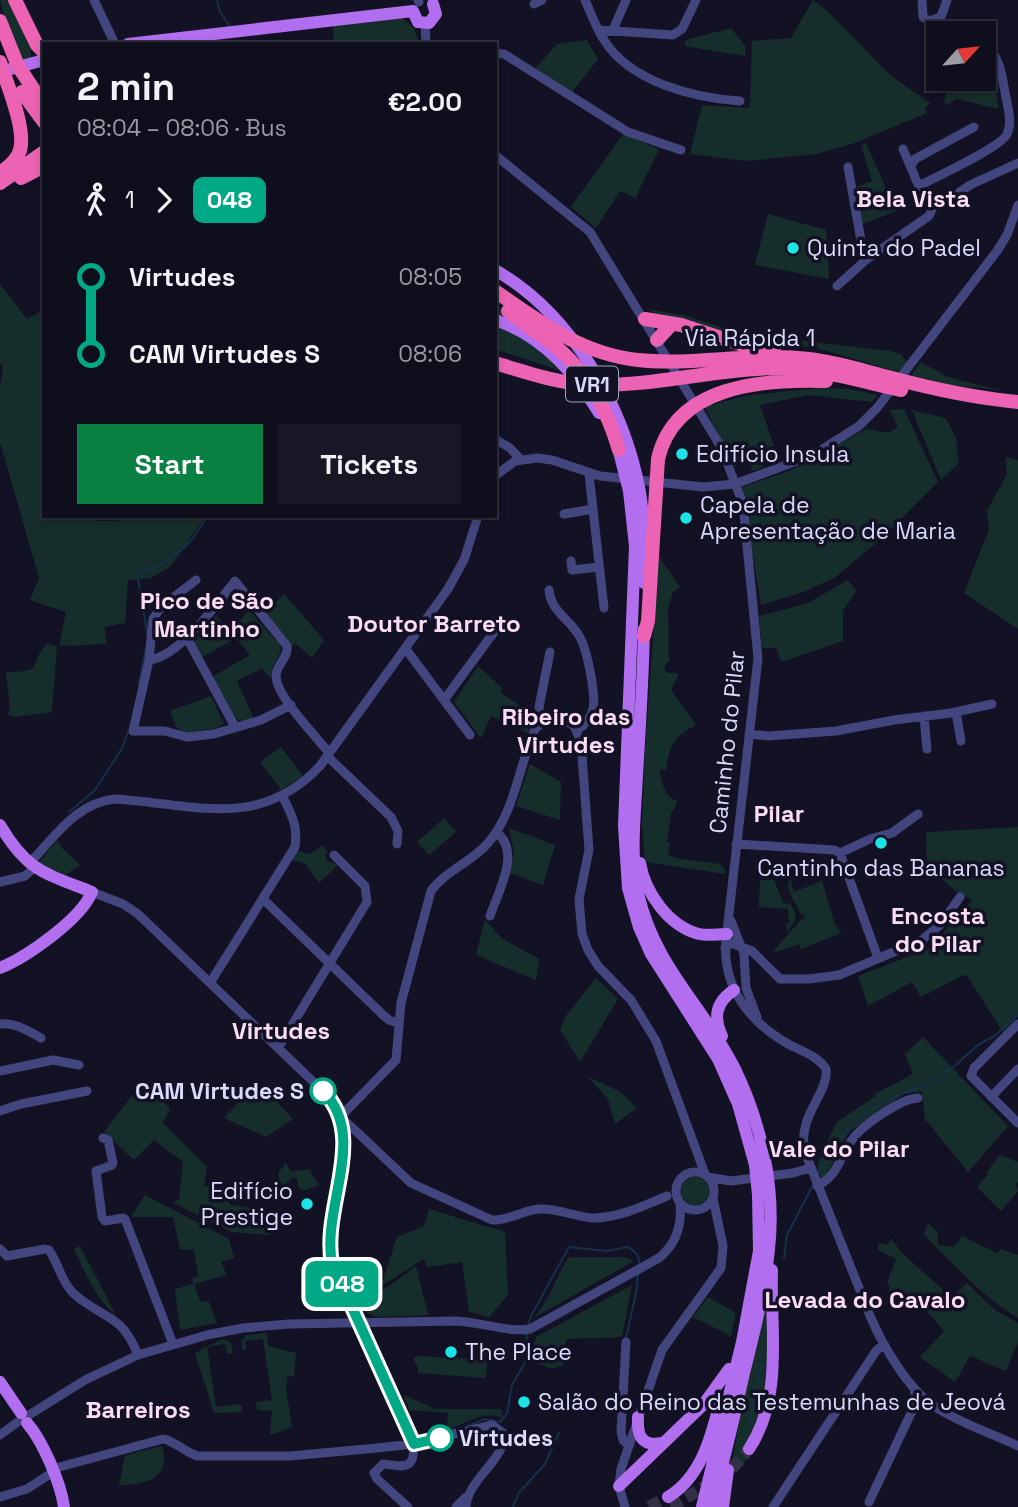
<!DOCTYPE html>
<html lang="en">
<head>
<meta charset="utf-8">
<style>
	body { margin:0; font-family:"Space Grotesk",sans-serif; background:#171725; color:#f1f3f6; height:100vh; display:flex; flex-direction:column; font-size:26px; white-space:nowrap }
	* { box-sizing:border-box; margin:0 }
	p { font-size:23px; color:#9b9ca3 }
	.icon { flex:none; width:38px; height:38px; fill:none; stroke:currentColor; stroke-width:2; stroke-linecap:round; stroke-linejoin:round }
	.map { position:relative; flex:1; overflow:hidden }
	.details { position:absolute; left:42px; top:42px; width:455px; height:476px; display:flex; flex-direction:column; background:#0e0e1c; border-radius:0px; box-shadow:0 4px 10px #0003,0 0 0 2px #2e2e3b }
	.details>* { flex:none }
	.badge { padding:0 14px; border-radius:10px; font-size:24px; line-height:46px }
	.needle { width:46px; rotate:63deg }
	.fabs { position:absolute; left:926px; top:21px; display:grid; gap:14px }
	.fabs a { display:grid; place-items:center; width:70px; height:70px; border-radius:0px; background:#0e0e1c; box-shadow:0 4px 10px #0003,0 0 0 2px #2e2e3b; font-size:35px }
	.map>.badge { position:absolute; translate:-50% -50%; box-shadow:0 0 0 4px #fff }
	.legs { display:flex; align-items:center; gap:10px; height:77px; padding:0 35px; font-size:23px }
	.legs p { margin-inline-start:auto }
	.head { display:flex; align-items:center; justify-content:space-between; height:119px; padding:0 35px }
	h1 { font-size:38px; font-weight:800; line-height:52px }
	.primary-button { display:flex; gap:14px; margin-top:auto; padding:14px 35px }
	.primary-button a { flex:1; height:80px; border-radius:0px; background:#0b8043; color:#fff; font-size:28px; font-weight:800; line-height:80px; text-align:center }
	.primary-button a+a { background:#171725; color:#f1f3f6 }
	ul { padding:0 35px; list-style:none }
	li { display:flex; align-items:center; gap:24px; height:77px; font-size:26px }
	li i { display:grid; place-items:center; width:10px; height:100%; margin:0 9px; background:currentColor }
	li i::after { content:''; width:18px; height:18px; margin:-9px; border:5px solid; border-radius:50%; background:#0e0e1c }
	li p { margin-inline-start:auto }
	li:first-child i { background:linear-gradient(#0000 50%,currentColor 0) }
	li:last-child i { background:linear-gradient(currentColor 50%,#0000 0) }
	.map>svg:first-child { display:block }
	.green { fill:#162e2b }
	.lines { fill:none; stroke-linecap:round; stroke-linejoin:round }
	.stream { stroke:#162f4a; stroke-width:2 }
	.major-tunnel { stroke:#313045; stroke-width:12; stroke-dasharray:12 6; stroke-linecap:butt }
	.minor { stroke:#43467e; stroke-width:9 }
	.major { stroke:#b16eee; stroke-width:12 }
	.highway { stroke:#ed63b3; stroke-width:14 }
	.line-1-casing { stroke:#fff; stroke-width:16 }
	.line-1 { stroke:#00a886; stroke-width:10 }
	.poi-dot { fill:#1ce4e4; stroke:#131225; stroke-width:2.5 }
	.stop-1-dot { fill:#fff; stroke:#00a886; stroke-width:3.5 }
	.labels { text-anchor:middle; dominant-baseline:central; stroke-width:7; stroke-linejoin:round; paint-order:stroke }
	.shield { fill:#131225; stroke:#9e9ebb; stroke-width:2 }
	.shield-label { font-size:21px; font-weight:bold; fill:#dadafb }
	.poi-label { font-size:23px; fill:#dadafb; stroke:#131225; text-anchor:start }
	.street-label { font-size:23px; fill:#dadafb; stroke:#131225 }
	.stop-label { font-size:23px; font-weight:bold; fill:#dadafb; stroke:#131225; text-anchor:end }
	.neighbourhood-label { font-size:24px; font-weight:bold; fill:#fbdcf3; stroke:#131225 }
</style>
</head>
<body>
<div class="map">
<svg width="1018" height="1507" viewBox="0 0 1018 1507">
	<rect width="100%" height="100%" fill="#131225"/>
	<path class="green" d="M0,0H9L31,46V58L20,61L8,30Z
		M813,0L829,13L891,76L930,103L925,108L927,113L852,144L816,154L747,161L690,154L702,105L750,108L752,41L791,38Z
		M402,18L414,28L420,44H334L333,26Z
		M731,28L745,46V56L684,46L686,40Z
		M587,40L598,59L569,96L532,72L557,44Z
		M949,79H970V82L995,87L999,109L956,99L948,105L944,103Z
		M623,134L659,149C652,166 642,181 636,198L620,191L596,228L571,207Z
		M866,143L896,211L861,225L854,188L872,181L861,145Z
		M768,214L826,230L829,279L755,265Z
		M0,284L27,319L44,309V408L40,429L44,451V516H84L96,521H116L130,516H206L170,567L151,578L128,580L125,623L105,627L107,644L59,646L66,612L30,600L39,578L0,442V385L3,366L0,364Z
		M495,305L531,334L565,370L555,369L495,349Z
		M648,309L686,316L743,334L890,351L900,354L907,362L898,372L817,348L757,342L687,319L657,315Z
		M921,362L944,375L961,381L1002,390L952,385L911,376Z
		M818,388L848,389L878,395L872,402L808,395L760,405L775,449L760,455L764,467L753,471L748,461L734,467L705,407L744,396Z
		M904,409L938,482L881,539L834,578L806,591L761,605L742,487L792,470L866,429L889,433L898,427L890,410Z
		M912,410L946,418L956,438L959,463L941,480Z
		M1005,457L1018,460V629L964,593L989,529L987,511L1007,474Z
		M659,557L680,587L673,592L668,608L669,662L666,663L664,669L667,673H677L678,676L671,690L696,725C672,738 670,744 666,770H660C661,782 664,791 673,800L677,799L675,807L671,813L667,842L670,843L668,855L680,859L720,864L725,870V874L645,862L642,823L645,748Z
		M848,580L856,591L843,611V641L781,662L776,648H762L759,616L806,604Z
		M284,594L324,640L312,658L296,644L291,646L264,612Z
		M249,610L280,645L281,651L273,667L270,678L262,668L237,681L254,719C248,720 242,723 237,719C228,714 218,687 212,677L250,655L236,638L202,657L194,642L216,616L231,631Z
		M47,644L57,646L52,712L15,717L8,715L10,707L6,672C48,672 27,664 47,644Z
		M478,666L502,688L501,693L532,713L528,733L491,716L481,738L454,702Z
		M211,696L224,724L217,728L182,733L176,726L170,711Z
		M281,747L303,776L281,790L260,762Z
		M530,764L561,782L560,820L516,806Z
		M444,818L456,832L429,855L417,842Z
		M1018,827V1016L1003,1032L966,974L921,997L912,982L868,1006L858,976L930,948L972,900L957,892L927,866L926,832Z
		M509,828L555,845L543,885L510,873L514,852Z
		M57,840L62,848L80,865L65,875L42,865L40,861Z
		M323,845L327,852L325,856L327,861L338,865L319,883L305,863L292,860L297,851L310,854Z
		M790,877L794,892L822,881L834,922L841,933L801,949L799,944L772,953C780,945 797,922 805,918L804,914H800C797,902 784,892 790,877Z
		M760,880H774L784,904L790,903L795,912V920L787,933L786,924L789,923L788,909L759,907Z
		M485,920L503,939L539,959L536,980L476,955Z
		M596,978L618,999L580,1062L560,1030L565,1017Z
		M923,1037L1008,1126L968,1172L925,1119L922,1091L904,1094L849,1132L825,1177L821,1178L817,1166L823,1152L820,1150L823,1142L826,1144L837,1122L876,1096L875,1094L913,1074L905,1054Z
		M588,1077L619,1091L637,1108L615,1124L608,1099Z
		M145,1079L170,1109L163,1123L207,1167L204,1186L226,1185L230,1205L264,1210L267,1215L270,1235L232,1232L173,1203L179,1199L183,1162L154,1140L134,1160L104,1132Z
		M258,1082L293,1119L266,1137L224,1118Z
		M1000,1155L1018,1162V1182L1015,1184L1018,1191L1001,1211L977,1187L988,1175L986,1173Z
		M286,1163L291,1172L309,1169L319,1185L302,1191L298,1186V1180L293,1177C290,1180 287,1183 284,1185C271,1193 268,1186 269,1204L266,1190L268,1186L280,1180L278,1173Z
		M681 1191a14 14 0 1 1 28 0a14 14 0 1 1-28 0Z
		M145,1195L229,1239L234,1258L221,1262L227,1275L194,1284L200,1301L209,1302L217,1323L180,1330L175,1289L193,1284V1278L198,1276L194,1250L180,1249L173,1217H131Z
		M429,1209L505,1232L508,1295L489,1317L469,1312L462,1262L427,1267L424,1259L381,1286L397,1237L424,1226Z
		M928,1224L938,1232V1245L954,1247L962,1236L997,1253L1001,1249L1018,1255V1318C983,1297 952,1264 924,1234Z
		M891,1239L903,1254L951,1297L967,1283L995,1310L1018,1323V1342L1006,1371L970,1356L955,1382L920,1357L944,1331L916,1299L889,1291L890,1286L887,1283L896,1259L878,1250V1243L887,1245Z
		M80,1246L116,1315C97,1302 84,1270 74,1249Z
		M571,1257H623L634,1261L535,1317L547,1299L567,1259Z
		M416,1266L428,1315L376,1317L360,1309L357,1298L385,1289Z
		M632,1285L622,1337L566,1339L563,1365L551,1369L529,1360L536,1337Z
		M708,1297L736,1313L731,1336L693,1317Z
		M766,1299L768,1386L753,1452L733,1475L725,1505L742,1404Z
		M267,1333L268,1346L296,1353L294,1377L288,1376L286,1388L292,1427L270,1435L272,1411L257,1410L256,1402L272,1400L263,1339L245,1341L246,1350H242L241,1341L247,1335Z
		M222,1339L231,1342L233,1353L227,1354L225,1344L207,1347L216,1407L239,1404L242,1406V1412L214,1413L195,1353Z
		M419,1356L487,1360L486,1378L418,1373V1368L413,1358Z
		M404,1395L435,1409H501L502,1418C483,1409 466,1425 447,1429L448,1413L409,1410Z
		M162,1446C172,1479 145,1485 119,1485L125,1455Z"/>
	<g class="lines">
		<path class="stream" d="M217,0L220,12L230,26
			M196,44L200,42
			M147,632L137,573C168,567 193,544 207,516
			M139,684L146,648
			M69,812L95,790L121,750L129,730
			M818,1173L850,1126L866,1113L898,1095L928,1084L950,1070L979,1044L993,1037L1018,1015
			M784,1258L787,1235L813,1185
			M528,1326L531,1316L569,1247L607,1251L627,1247C636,1251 640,1255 639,1265
			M626,1338L636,1293L638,1274
			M468,1426L484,1419L500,1422L507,1414L512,1385L526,1361L527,1332
			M749,1426L762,1364
			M419,1436L456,1429
			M513,1507L518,1494L545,1464L559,1433"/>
		<path class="major-tunnel" d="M649,1507L668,1497
			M671,1507L729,1472L749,1449"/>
		<path class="minor" d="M94,0L115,44
			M418,0L419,2
			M585,0C591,13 596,28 604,40C630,82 694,98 740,101
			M922,0L923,17L929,21L941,17L947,0
			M534,4L542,0
			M425,24L426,44
			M599,30L673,35L682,29L696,0
			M613,30L626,0
			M495,53L504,54L628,132L681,150
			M903,149L926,203L933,207
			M495,155L590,232L721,447L743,504L758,658L726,940C722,988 750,1023 790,1045C802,1051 819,1057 826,1069C829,1093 799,1113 804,1150L871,1318C883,1346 908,1389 934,1406C959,1423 991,1433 1018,1446
			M911,166L915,159L974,127
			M848,167L863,252L867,259
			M919,186C935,177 1002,147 1007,134C1013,122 1007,105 1005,92C1002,78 1001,62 991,51
			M837,286L867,259L929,216L933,207L941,205L970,185L1018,163
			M495,439L510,448L520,459
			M589,474L604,608
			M495,476L515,461L537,458L552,460L600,476L703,487L735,484L813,455L859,426L877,408L997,251L1007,235L1018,205
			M564,514L593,509
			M571,561L572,570L599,567
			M196,580L161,607L153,619L149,660L133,731H165L187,737L214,734L261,720L291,705
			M549,590C551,611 568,618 578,634C587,647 596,694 593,709C591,718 585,725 577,730
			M187,638L235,727
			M405,648L470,735
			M149,660C179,657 217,604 235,581L287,646C289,658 276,664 276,676C276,696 316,736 329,753
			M444,700L497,628
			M956,712L961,741
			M924,716L927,749
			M543,722L539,707L550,652
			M749,734L768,736L836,731L894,720L951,713L992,704
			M327,756L391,817L398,831L397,844
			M736,844L834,850L840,853L870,839L892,833L918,814
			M840,853L878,958
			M29,864C54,837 77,802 116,799C193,804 259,831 320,766L448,589L464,560L478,516
			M0,882L25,876L34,868
			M92,892L123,904L138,914L326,1094C367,1142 321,1208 332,1263L413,1444C416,1470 404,1467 383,1464L374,1473L377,1479L408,1507
			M263,899L382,1014L389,1020L398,1023
			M490,916C498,892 522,851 496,832
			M731,921L744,954L746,988L757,1017
			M725,948L731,943L752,951L780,979H809L839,975L922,940L940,925L960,897
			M210,983L295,847C298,825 292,816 282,795
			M0,1024C15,1022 28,1031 41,1038
			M1018,1024L974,1068L971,1076L1018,1123
			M278,1048L367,902L365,886L334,855
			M0,1071L53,1060L79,1065
			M991,1097L1018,1069
			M0,1111L21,1104L87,1091
			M340,1117L396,1060L401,1003L431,891C445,871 472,862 488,843C515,812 519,765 535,729L543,722L561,718L574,726L581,742L589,850L579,899L582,934L588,950L598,966L631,1000L656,1041L705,1174
			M342,1118L411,1183L492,1220C508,1221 523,1210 540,1209C558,1208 575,1217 593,1218C619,1218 643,1206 667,1196
			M103,1138L108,1140L113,1163L112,1165L96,1171L102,1217L105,1221L123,1218L125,1219L173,1344
			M676 1191a19 19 0 1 1 38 0a19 19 0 1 1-38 0Z
			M708,1177L731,1181L793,1173L810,1168
			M817,1186C836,1177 840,1159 850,1143C859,1127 900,1099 918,1098
			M0,1249L7,1256L45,1249L49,1250C58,1263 62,1283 73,1293C103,1320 121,1312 138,1355
			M626,1342L621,1432L623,1440L628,1445
			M29,1415L85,1380L138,1355L207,1335L243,1328L289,1324L456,1321C480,1322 510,1333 530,1329L659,1258C676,1244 682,1225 680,1204
			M0,1435L19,1421
			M52,1469L163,1439C176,1441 185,1453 198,1456H290L377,1448L413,1444L492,1425L503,1433C509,1457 467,1479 466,1507
			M0,1497L27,1489L53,1472
			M869,1502L913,1409L915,1389
			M456,1507L466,1497
			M625,1507L619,1486L621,1469L662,1350L721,1268L723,1246L713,1198
			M773,1507L876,1351L884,1344"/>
		<path class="major" d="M413,11L418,22L429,23L436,14L433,4
			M128,44L413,11
			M0,72L44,60
			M495,270C572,314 624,406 640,492C645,522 644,553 644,583
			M495,320C541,335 575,373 599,413
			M618,448L629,491L635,546L624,826L628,888L639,927L651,954L718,1059L738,1104L755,1165L758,1195L759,1251L742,1342L702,1507
			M644,629C643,684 639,739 636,793C634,826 631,861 638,893C655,968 703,1005 735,1069C761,1123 776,1187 769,1249C765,1290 754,1333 744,1373C734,1418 724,1463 711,1507
			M0,825C27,871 44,873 92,892C81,919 27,957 0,968
			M640,863C645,892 668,926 699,934C707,936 718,934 727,934
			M722,1036C713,1017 716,1002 734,990
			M0,1382L21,1413
			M638,1417C637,1435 641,1447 662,1443
			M27,1423C43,1441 61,1484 64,1507
			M749,1449C784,1396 770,1330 772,1270
			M619,1486L703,1405L729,1369
			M668,1497C701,1477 711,1438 720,1402
			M723,1507L728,1470"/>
		<path class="highway" d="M15,0L37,45L44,52
			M0,21L18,66L44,105
			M0,62C7,85 28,132 19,153C15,162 8,167 0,173
			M22,92L44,122
			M21,178L44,166
			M0,183L44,152
			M495,291C539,322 582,354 638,360C694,366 752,352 809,359C837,362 864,371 892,378C933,389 976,398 1018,402
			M508,311C525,325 545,337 561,351C590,377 608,413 619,450
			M645,319L681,325L749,347L774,350
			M657,340L672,324
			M495,363C528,373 560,384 594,385C655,386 715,369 775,368C818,368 860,381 901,390
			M644,636L648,621L658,459C675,385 763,379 826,381"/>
	</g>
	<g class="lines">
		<g class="line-1-casing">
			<path id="line-1" d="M323,1091C369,1137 321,1207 332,1263L414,1444L440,1438"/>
		</g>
		<use href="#line-1" class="line-1"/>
	</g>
	<g class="poi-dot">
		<circle cx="793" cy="248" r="7"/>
		<circle cx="682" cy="454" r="7"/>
		<circle cx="686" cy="518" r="7"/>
		<circle cx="881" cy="843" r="7"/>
		<circle cx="307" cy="1204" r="7"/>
		<circle cx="451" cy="1352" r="7"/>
		<circle cx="524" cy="1402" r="7"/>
	</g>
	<g class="stop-1-dot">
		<circle cx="323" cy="1091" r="12"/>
		<circle cx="440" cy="1438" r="12"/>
	</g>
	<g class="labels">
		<rect class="shield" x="566" y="366.5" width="52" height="35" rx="5"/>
		<g class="shield-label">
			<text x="592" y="384">VR1</text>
		</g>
		<g class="poi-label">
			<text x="807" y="248">Quinta do Padel</text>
			<text x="696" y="454">Edifício Insula</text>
			<text x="700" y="505">Capela de<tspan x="700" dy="26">Apresentação de Maria</tspan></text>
			<text x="881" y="868" text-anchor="middle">Cantinho das Bananas</text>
			<text x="293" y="1191" text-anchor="end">Edifício<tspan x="293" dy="26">Prestige</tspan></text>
			<text x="465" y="1352">The Place</text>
			<text x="538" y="1402">Salão do Reino das Testemunhas de Jeová</text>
		</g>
		<g class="street-label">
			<text x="750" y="338">Via Rápida 1</text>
			<text transform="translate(727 742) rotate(-84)">Caminho do Pilar</text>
		</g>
		<g class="stop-label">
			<text x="304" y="1091">CAM Virtudes S</text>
			<text x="459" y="1438" text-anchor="start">Virtudes</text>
		</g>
		<g class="neighbourhood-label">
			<text x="913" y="198">Bela Vista</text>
			<text x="207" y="600">Pico de São<tspan x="207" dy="28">Martinho</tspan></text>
			<text x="434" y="623">Doutor Barreto</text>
			<text x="566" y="716">Ribeiro das<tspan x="566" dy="28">Virtudes</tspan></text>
			<text x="779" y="813">Pilar</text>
			<text x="938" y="915">Encosta<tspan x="938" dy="28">do Pilar</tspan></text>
			<text x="281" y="1030">Virtudes</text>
			<text x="839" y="1148">Vale do Pilar</text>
			<text x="865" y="1299">Levada do Cavalo</text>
			<text x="138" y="1409">Barreiros</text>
		</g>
	</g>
</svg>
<div class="fabs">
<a><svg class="needle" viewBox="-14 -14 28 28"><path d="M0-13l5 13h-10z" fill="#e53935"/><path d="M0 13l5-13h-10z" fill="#9b9ca3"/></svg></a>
</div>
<b class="badge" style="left:342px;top:1284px;background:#00a886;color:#fff">048</b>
<section class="details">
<div class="head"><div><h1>2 min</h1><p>08:04 – 08:06 · Bus</p></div><b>€2.00</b></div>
<div class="legs"><svg class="icon" aria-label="walk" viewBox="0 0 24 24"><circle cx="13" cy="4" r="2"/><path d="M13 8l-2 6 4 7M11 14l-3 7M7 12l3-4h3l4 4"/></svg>1<svg class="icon" aria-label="forward" viewBox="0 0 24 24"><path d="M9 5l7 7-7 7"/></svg><b class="badge" style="background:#00a886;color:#fff">048</b></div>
<ul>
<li><i style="color:#00a886"></i><b>Virtudes</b><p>08:05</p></li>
<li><i style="color:#00a886"></i><b>CAM Virtudes S</b><p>08:06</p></li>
</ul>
<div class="primary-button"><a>Start</a><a>Tickets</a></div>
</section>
</div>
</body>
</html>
